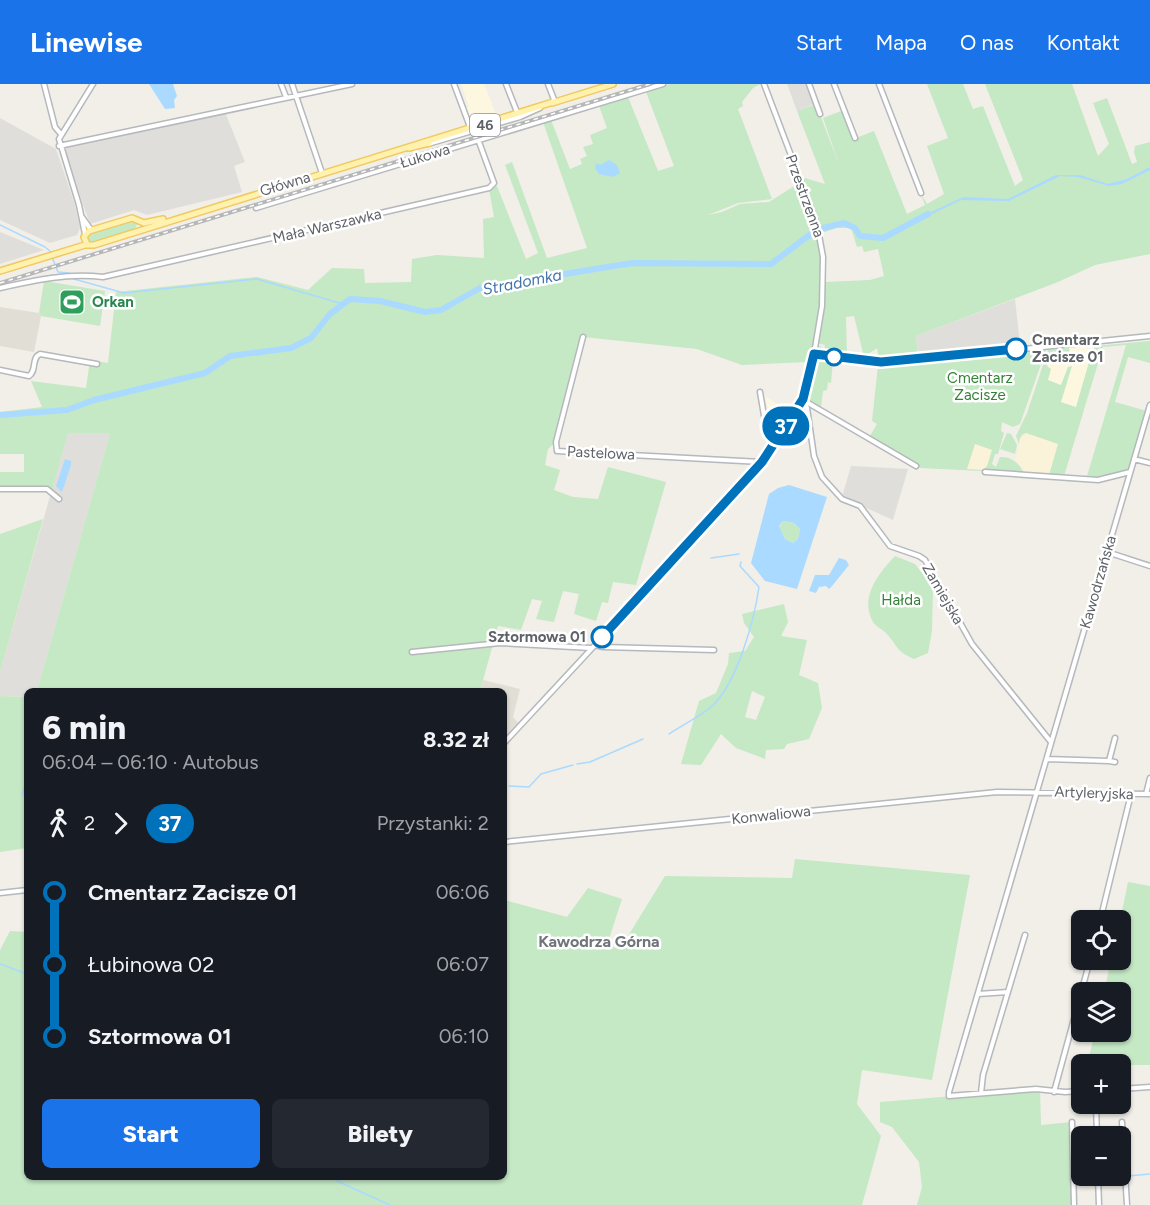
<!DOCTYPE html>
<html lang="pl">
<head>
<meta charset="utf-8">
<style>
	body { margin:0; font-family:Figtree,sans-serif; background:#242831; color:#f1f3f6; height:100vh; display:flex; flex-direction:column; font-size:22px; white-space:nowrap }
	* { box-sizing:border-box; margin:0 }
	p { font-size:20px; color:#9ea1a6 }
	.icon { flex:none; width:33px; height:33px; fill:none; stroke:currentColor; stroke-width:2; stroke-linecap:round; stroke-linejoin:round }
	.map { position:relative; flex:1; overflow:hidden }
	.panel { position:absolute; left:24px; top:604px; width:483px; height:492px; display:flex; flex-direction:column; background:#171b24; border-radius:9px; box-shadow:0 2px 4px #0004 }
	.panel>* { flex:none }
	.badge { padding:0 12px; border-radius:20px; font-size:21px; line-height:39px }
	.fabs { position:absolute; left:1071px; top:826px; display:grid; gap:12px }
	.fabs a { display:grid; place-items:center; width:60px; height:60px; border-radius:9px; background:#171b24; box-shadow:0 2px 4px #0004; font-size:30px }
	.map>.badge { position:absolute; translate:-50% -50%; box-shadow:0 0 0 3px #fff }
	.legs { display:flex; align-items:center; gap:9px; height:66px; padding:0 18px; font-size:20px }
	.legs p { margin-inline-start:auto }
	.overview { display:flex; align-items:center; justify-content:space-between; height:102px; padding:0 18px }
	h1 { font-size:33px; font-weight:800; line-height:45px }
	.cta { display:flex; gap:12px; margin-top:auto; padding:12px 18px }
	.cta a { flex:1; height:69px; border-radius:9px; background:#1a73e8; color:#fff; font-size:24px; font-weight:800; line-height:69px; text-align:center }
	.cta a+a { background:#242831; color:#f1f3f6 }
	ul { padding:0 18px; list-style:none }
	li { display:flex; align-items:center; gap:21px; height:72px; font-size:22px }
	li i { display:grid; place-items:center; width:9px; height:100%; margin:0 8px; background:currentColor }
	li i::after { content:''; width:15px; height:15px; margin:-8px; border:4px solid; border-radius:50%; background:#171b24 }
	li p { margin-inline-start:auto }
	li:first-child i { background:linear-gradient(#0000 50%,currentColor 0) }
	li:last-child i { background:linear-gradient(currentColor 50%,#0000 0) }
	header { display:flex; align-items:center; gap:36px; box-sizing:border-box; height:84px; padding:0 30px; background:#1a73e8; color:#fff }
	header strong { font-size:28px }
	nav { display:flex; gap:33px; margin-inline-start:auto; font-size:21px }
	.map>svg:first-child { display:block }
	.commercial { fill:#fef7e0 }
	.industrial { fill:#e0deda }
	.education { fill:#e1ded6 }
	.green { fill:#c5e8c5; fill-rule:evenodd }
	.sand { fill:#fbf3d9 }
	.water { fill:#aadaff; fill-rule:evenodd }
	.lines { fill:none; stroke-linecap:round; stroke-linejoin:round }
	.stream { stroke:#aadaff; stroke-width:1.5 }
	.river { stroke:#aadaff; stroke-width:6 }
	.minor-casing { stroke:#b5b8bc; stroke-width:7 }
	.major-casing { stroke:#f2c960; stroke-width:8 }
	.minor { stroke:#fff; stroke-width:4 }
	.major { stroke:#fff2af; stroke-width:5 }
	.rail-casing { stroke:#b6b7b8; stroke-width:4 }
	.rail { stroke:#fff; stroke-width:1.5; stroke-dasharray:4.5; stroke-linecap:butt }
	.line-1-casing { stroke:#fff; stroke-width:14 }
	.line-1 { stroke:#0072bc; stroke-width:9 }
	.stop-1-dot { fill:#fff; stroke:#0072bc; stroke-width:3 }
	.labels { text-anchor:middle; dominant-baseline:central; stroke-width:5; stroke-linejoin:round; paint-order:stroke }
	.shield { fill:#fff; stroke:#8f9295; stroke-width:1.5 }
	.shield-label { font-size:14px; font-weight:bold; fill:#5f6368 }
	.street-label { font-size:15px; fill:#5f6368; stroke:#fff }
	.leisure-label { font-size:15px; font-weight:bold; fill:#27864d; stroke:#fff; text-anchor:start }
	.stop-label { font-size:15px; font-weight:bold; fill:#5f6368; stroke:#fff; text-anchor:start }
	.park-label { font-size:15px; fill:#348238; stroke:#fff }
	.water-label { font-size:16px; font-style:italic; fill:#4174aa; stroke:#fff }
	.neighbourhood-label { font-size:16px; font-weight:bold; fill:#70757a; stroke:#fff }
</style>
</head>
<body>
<header>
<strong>Linewise</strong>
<nav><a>Start</a><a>Mapa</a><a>O nas</a><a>Kontakt</a></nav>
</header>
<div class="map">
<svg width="1150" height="1121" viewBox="0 0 1150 1121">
	<rect width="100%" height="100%" fill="#f1efe8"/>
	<path class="commercial" d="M461,0H484L496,30L475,37L469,36L465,25L469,23Z
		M1103,261L1084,327L1033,311L1050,266Z
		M765,312L789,328L775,352L773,351Z"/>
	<path class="industrial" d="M787,0H806L814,20L797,27Z
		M225,28L245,78L234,82L242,108L147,131L134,126L90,140L63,64Z
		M0,34L56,65L75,121L80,144L77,151L50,159L0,136Z
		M0,148L44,166L0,180Z
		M1015,215L1020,260L918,272L916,252Z
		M68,349H110L37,607L27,608V613L0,612V588Z
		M851,382L908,385L893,436L842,413Z"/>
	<path class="education" d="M0,223L39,229L41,232L34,268L0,262Z
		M483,596L520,605L513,633L518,639L504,654V608H480Z"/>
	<path class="green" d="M669,0H761L753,4L742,18L743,22L738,25L772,115L738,119L708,131L722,128L740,120L769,118L799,99C807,117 816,136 820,155C824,177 821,263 807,278L742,281L697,265L583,253L556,358L548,365L545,381L560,386L554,406L573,413L598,415L608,383L666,398L636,501L613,498L608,519L602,518L596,537L574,530L579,510L563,507L554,538L536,535L542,517L532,515L521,546L498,542L480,607H37L110,349H68L52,406L0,404V388H24V370H0V328L42,323L31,297L86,304L90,276L108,279L116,208L257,193L308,206L332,184L364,185L365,199L411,198L412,175L437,171L484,174L483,135L494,133L489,105L497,102L526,175L538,169L505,81L512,78L547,174L587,164L543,38L551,36L570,85L582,80L580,75L587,72L583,63L593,60L590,51L607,44L599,22L628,13L658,87L674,82L646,8Z
		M927,0H963L973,25L983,22L1015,102L1023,96L985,0H1072L1098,72L1109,60L1093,19L1107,14L1132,80L1137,78L1134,68L1135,62L1150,58V170L1095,181L1058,198L916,252L918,274L879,277L877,264L864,273L854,232L846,233L847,273L820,269L816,263L822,262L820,265L824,267L825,261L817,259L825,198L870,196L884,192L878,165L864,168L862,162L857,163L851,144H836L822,149L807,108L812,105L805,103L801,93L825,100L797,27L816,20L840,83L823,34L844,26L855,58L856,54L874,47L907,130L925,121L921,110L927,120L944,110L927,62L948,54Z
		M130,136L138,139L134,146L94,159L87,158L88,151L94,148Z
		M44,197L105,207L100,242L41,232L39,229Z
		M1150,257V279L1128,273L1115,318L1147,327L1129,387L1105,395L1068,392H1087L1126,261L1103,263L1064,392H1046L1026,349L1022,351L1019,360L1016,352L1027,329L1048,266L1069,264L1070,269L1077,271L1075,281L1069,279L1073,271L1053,272L1047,282L1051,285L1048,296L1061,301L1068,283L1072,282L1061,318L1076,323L1089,278V273L1095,262Z
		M1046,266L1020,340L1013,343L1002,338L1001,347L1004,349L998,370H995L992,380L996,383L1000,373C1011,372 1019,379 1024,389L920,384L870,352L877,340L872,337L878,282L867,280H881L884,283V280Z
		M817,274L833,276L831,299L828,298L827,306L823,307L821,323L807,314L806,309L813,278Z
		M1007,349L1011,350L1017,361L1015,370L1000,365Z
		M43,435L0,588V450Z
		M783,437L794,439L800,445L798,455L793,459L785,455L779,443Z
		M895,472L915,480L933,503L932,547L928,569L914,575C895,566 900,565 887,550C884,546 876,543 873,538C859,513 879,489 895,472Z
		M784,520L788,538L781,552L807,556L799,591L818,599L822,624L809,655L787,660L784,665L766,666L765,675L736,664L721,650L701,681L681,680L699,617L716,609L728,580L729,569L745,567L754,553L744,539L742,530ZM752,607L765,613L756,636L745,633Z
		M0,612L27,613V764L0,768Z
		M795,775L970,791L932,996L862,986L857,1020L881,1052L862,1121H0V866L10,847L27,848V1094H504V816L567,833L588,804L622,815L607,861L620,865L665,792L792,794Z
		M1128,798L1150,802V981H1087L1095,948H1120V909H1104L1111,876H1120V837Z
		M1040,1005L1041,1041L1072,1038L1073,1121H917L922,1103L919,1078L892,1043L880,1038V1018Z"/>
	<path class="sand" d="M1026,349L1058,360L1049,391L1026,389L1016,376L1020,354Z
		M975,360L992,366L987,382L983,386L967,385Z"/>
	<path class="water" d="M149,0H173L177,12L174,16L175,24L165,25Z
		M609,76L617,81L620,89L613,93L599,90L595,84L596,79L600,81Z
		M1150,83V86L1122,100L1109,102L1078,93L1060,92L1009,117L961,116L922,135L921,133L963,113L1008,115L1056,91H1080L1108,100L1127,95Z
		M65,375L71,377V381L62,408L56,402Z
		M789,401L827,413L797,505L765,497L751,479L769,410L778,404ZM783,437L794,439L800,445L798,455L793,459L785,455L779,442Z
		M839,474L846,476L849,481L832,502L829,505L826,502L819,503L816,509L809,507L815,491H829Z"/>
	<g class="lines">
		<path class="stream" d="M0,141L45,163L51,168
			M52,173L58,188L69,189L74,195L124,209L257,195L343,220
			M711,474L739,470
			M669,650C681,642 702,631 711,623C737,600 754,537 759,503L740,482L741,478
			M577,680L590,678L643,655
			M509,702L529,703L541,690L573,681
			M22,711L27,694
			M0,880L27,890
			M1128,1092L1150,1090
			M336,1094L337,1097L390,1121
			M1115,1094L1123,1093"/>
		<path class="river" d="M819,145L844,139L855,144L860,152L883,154L928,130
			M0,331L67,326L94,316L205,289L230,272L291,264L311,254L330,230L350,215L380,217L425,228L441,226L480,204L607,183L633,179L771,180L816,146"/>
		<g class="minor-casing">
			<path id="minor" d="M44,0L55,43L60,49
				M281,0L286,13
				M292,0L322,89
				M454,0L470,43
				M506,0L517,28
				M548,0L555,18
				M809,0L820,30
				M834,0L855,54
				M879,0L921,109
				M428,60L520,33L540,24
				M59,62L352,0
				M256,124L663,0
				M82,133L91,146
				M85,150L79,121L59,55L93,0
				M0,204C35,196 67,189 103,193L489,104L494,99L475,47
				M583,253L556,358L557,367L761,378
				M814,270L866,278H897L1150,252
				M0,286L29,292C37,287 31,274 40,270L97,280
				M760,308L768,355L773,362
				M803,316L807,324L814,372L822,393L842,415L860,422L890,462L919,472L925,476L972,560L1051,658
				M803,316L916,382
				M1134,375L1150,379
				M985,388L1098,396L1130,388
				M0,405H47L59,415
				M1107,468L1150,482
				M595,561L603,563L714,566
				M412,568L500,559L591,564
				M504,659L752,392L799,322L814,270L822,222L823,173L817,140L764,0
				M1047,675L1109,677L1115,654
				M1109,677L1115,678
				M1146,710L1150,694
				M504,758L997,708L1150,710
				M0,809L27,806
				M1100,837L1131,710
				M978,910L1008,908
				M1120,1005L1150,1003
				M1082,1007L1065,1008L1036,1005L949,1012V1008L1150,321
				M1054,1008L1090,876
				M981,1009L983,991L1025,851
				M1096,1020L1097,1053
				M1072,1038L1074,1121
				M1122,1038L1127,1121
				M1098,1092L1099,1121"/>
		</g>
		<g class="major-casing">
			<path id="major" d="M552,19L613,0
				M409,64L429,59
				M87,160L84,153L89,147L132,134L144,139L163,135
				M0,187L85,161H94L553,18"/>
		</g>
		<use href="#minor" class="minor"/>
		<use href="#major" class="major"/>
		<g class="rail-casing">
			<path id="rail" d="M0,199L650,0"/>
		</g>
		<use href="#rail" class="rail"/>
	</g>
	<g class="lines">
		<g class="line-1-casing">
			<path id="line-1" d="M602,553L762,378L803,315L814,270L881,278L1016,265"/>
		</g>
		<use href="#line-1" class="line-1"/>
	</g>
	<defs>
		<g id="stadium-square" transform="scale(1.35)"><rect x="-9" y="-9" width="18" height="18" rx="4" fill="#2e9e5b" stroke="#fff"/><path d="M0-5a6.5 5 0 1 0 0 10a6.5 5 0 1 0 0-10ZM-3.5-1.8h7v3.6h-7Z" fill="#fff"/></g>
	</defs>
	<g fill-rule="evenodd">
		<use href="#stadium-square" x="72" y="218"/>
	</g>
	<g class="stop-1-dot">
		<circle cx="1016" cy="265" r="10"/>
		<circle cx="834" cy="273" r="8"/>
		<circle cx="602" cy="553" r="10"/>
	</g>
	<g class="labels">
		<rect class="shield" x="470" y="30" width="30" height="22" rx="4.5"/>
		<g class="shield-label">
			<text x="485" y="41">46</text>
		</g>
		<g class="street-label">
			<text transform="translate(425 72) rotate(-17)">Łukowa</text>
			<text transform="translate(285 100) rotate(-17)">Główna</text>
			<text transform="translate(805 112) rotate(70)">Przestrzenna</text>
			<text transform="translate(327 142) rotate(-13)">Mała Warszawka</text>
			<text transform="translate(601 369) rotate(3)">Pastelowa</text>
			<text transform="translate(1098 498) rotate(-74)">Kawodrzańska</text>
			<text transform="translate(943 510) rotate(60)">Zamiejska</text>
			<text transform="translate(1094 709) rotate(2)">Artyleryjska</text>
			<text transform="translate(771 731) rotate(-6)">Konwaliowa</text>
		</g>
		<g class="leisure-label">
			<text x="92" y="218">Orkan</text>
		</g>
		<g class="stop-label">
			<text x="1032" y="256">Cmentarz<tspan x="1032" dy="17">Zacisze 01</tspan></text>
			<text x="586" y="553" text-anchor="end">Sztormowa 01</text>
		</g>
		<g class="park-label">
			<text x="980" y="294">Cmentarz<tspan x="980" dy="17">Zacisze</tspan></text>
			<text x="901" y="516">Hałda</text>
		</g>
		<g class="water-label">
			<text transform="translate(522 198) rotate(-11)">Stradomka</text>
		</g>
		<g class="neighbourhood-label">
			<text x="599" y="857">Kawodrza Górna</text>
		</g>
	</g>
</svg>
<div class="fabs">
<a><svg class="icon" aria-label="locate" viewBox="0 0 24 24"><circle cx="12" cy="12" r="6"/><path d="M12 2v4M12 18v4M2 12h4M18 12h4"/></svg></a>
<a><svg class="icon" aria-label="layers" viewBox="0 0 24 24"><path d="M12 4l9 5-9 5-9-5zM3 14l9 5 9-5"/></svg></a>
<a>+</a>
<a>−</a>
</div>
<b class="badge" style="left:786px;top:342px;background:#0072bc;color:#fff">37</b>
<section class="panel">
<div class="overview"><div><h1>6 min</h1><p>06:04 – 06:10 · Autobus</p></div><b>8.32 zł</b></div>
<div class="legs"><svg class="icon" aria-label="walk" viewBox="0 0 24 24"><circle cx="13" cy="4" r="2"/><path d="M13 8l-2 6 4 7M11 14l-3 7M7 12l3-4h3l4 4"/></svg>2<svg class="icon" aria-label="forward" viewBox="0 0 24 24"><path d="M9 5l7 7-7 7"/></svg><b class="badge" style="background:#0072bc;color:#fff">37</b><p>Przystanki: 2</p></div>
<ul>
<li><i style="color:#0072bc"></i><b>Cmentarz Zacisze 01</b><p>06:06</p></li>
<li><i style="color:#0072bc"></i><span>Łubinowa 02</span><p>06:07</p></li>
<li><i style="color:#0072bc"></i><b>Sztormowa 01</b><p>06:10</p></li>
</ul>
<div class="cta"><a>Start</a><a>Bilety</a></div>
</section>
</div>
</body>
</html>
